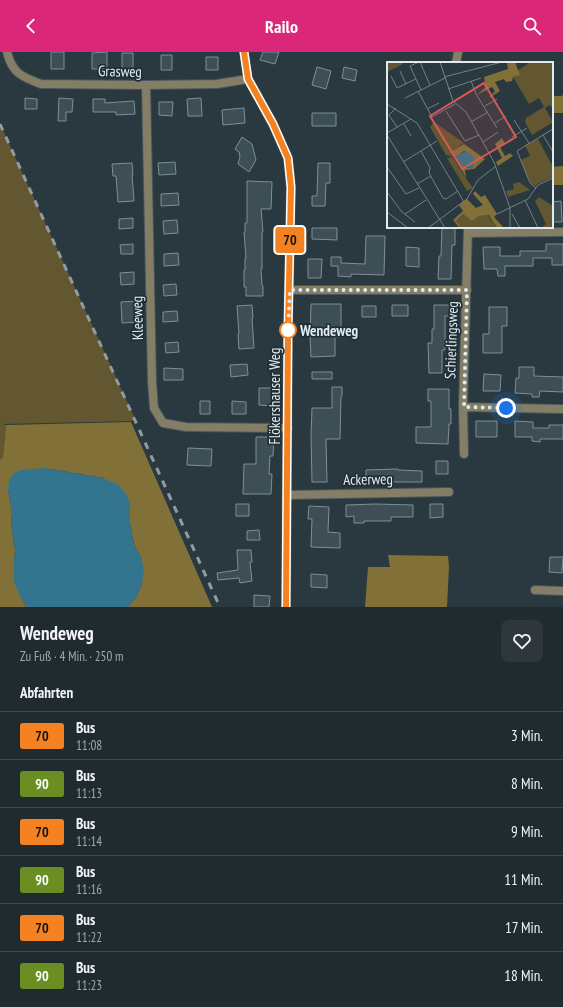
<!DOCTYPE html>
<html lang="de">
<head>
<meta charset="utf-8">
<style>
	body { margin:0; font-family:"PT Sans Narrow",sans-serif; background:#2d373c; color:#f1f3f6; height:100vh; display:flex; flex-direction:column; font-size:15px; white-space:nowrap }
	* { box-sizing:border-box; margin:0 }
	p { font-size:13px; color:#a2a7ab }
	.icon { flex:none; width:22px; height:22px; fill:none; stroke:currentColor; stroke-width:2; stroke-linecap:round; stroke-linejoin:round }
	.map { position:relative; height:555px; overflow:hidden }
	.sheet { display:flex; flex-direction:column; background:#202b30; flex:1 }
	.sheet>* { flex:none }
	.badge { padding:0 8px; border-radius:3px; font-size:14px; line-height:26px }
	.you { position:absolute; width:20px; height:20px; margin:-10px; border:3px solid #fff; border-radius:50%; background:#1a73e8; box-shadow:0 0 0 6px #1a73e833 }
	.map>.badge { position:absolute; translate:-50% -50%; box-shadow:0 0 0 2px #fff }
	h2 { padding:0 20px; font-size:15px; line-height:36px }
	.round { display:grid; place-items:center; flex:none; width:42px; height:42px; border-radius:8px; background:#2d373c }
	.head { display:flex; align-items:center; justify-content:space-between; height:68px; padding:0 20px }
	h1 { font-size:19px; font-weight:600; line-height:30px }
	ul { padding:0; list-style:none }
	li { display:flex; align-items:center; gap:12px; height:48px; padding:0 20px; border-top:1px solid #3d474c }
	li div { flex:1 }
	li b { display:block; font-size:15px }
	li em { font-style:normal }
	li .badge { min-width:44px; font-weight:700; text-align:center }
	header { display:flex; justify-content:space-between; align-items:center; height:52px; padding:0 20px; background:#db2777; color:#fff; font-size:18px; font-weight:600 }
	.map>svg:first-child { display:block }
	.green { fill:#625730 }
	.forest { fill:#817139 }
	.water { fill:#33758f }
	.building { fill:#3e4e55; stroke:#7d8f97 }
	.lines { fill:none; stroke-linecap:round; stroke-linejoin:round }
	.minor-casing { stroke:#47555c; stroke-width:10 }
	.minor { stroke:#857e67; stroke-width:8 }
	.rail { stroke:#909ca2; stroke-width:3; stroke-dasharray:7 7; stroke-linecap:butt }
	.line-casing { stroke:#fff; stroke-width:9 }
	.line { stroke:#f58220; stroke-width:6 }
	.walk { stroke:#e1ebef; stroke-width:4; stroke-dasharray:0 7.2 }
	.stop-dot { fill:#fff; stroke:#f58220; stroke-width:2 }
	.labels { text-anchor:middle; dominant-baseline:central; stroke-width:3.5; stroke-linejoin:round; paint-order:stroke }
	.street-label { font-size:15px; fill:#e1ebef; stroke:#202f36 }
	.stop-label { font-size:15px; font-weight:bold; fill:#e1ebef; stroke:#202f36; text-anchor:start }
	.inset-road { fill:none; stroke:#738086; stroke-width:1 }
	.view { fill:#d9595a; fill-opacity:0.15; stroke:#d9595a; stroke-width:2 }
	.inset-edge { fill:none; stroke:#e1ebef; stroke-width:2 }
</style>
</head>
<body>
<header><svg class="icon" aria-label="back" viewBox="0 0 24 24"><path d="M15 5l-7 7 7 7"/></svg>Railo<svg class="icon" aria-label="search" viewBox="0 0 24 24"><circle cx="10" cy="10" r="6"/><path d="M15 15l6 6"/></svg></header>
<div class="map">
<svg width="563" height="555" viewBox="0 0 563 555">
	<rect width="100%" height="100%" fill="#2a3940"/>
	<path class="green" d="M0,72L136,369L3,372L6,373L3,405L0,408Z"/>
	<path class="forest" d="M563,42V61H552V44H562Z
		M563,114V133H552V115Z
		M131,370L212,555H128L137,544L142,531L141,505L134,493L130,471V452L103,426L62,419L51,417L8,438L12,460L11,471L15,498L14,513V529L24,551L27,555H0V408L3,405L6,373Z
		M388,503L448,504L449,515L447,555H365L368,515H390Z"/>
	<path class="water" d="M44,416L51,417L62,419L103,426L119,433L126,442L130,452V471L134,493L141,505L144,517L142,531L137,544L129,554L128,555H27L24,551L18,540L14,529V513L15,498L11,471L12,460L8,438L9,429L14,421L22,418Z"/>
	<path class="building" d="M51,0H64V17H51Z
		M107,0V17H92V1Z
		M263,0H279L275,12L260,8Z
		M122,1H133V18H122Z
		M161,3H172V18H161Z
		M206,5H218V18H206Z
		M317,15L331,19L326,37L312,33Z
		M344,15L357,18L355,29L342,26Z
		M25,46L37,47V57H25Z
		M59,46L73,47L72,60H66V69H58Z
		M201,46L202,64H188L187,47Z
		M93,47H105V51L134,49L135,62L116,63V60H93Z
		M159,50H173L172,64L159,63Z
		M244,56L245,71L223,73L222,58Z
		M312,61H336V74H312Z
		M242,85L252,92L256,108L249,120L238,112L240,105L239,100L235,97Z
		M175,110L176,122L159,123L158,111Z
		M132,111L133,123H132L134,149L118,150L116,124H113L112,112Z
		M318,111H330V131H326L325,154H312V144H317Z
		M247,129L272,130L271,157H261L263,180H262V217H261L262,234H263V244H246V235H244V218H245V206H246L244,180H245V171H247Z
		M178,141L179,153L161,154V142Z
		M561,149L562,170H552V150Z
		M133,166V176L119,177V167Z
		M177,168L178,181L164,182L163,169Z
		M442,175H455V193H452L451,227H438L439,204H441Z
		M312,176H337V188L312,187Z
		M366,184H385L384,223L351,222V225L338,224V214H331V205H341V211L365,212Z
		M133,192V202H121L120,193Z
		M546,192H563V213H552V206H533V214H505V224H498L497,217H484L483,195H500V204H520V199H546Z
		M406,195L419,196V215L406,214Z
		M178,201L179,213L164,214V202Z
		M308,207H322L321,226H308Z
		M134,220V232L121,233L120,221Z
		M176,232L177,243L164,244L163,233Z
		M139,249L141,270L122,271L121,250Z
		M311,252H341V285H335V304L311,305L310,284Z
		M252,253L253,266H252L254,296L239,297L238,282H239L237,254Z
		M392,253H408V264H392Z
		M434,253H450V264H445V298H442V321H429L428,291H432V277H434Z
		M362,254H376V265H362Z
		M489,255H507V274H502V301H483V282H489Z
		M177,259L178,269L163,270V260Z
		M178,290L179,300L166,301L165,291Z
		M247,312L248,323L231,325L230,313Z
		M519,315H534V324L563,325V340L540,339L539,345H532V342L515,341L516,326H519Z
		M164,316L183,317V328H164Z
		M312,320H332V327H312Z
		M484,322L501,323L500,339H483Z
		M332,335H342V344H341L340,387H326L327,430H312L311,384L312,356H332Z
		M259,336H273V354L259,353Z
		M428,337H449V357H451V372H449L448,392L416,391V375H431V349H428Z
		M200,349H210V362H200Z
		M232,349L246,350V362H232Z
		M476,369H497V385H476Z
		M515,369L533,370V376H549V373H563V387H540V390L532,389V385H515Z
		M256,385H274L273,404H270L269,422H272L271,442H243L244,412H256Z
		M188,396L212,397L211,414L187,413Z
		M436,409H448V422H436Z
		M398,417V418L422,419V430H366V418Z
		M236,452H249V464H236Z
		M376,452L413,453V465H391V469H364V471H354V464L346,465V453Z
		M430,452H443V465L430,466Z
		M309,454L329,455L328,480L340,481V496L311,495L312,467H308Z
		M259,478L260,488H247V479Z
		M237,498H251L252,510H250L252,529L240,531L239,526L218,528L217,521L238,518Z
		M550,505H563L562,521L549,520Z
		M311,522L327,523V536L311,535Z
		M254,543L270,544L269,555H254Z"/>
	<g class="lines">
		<g class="minor-casing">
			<path id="minor" d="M7,0C12,21 22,25 41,32L146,33L217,32L248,27
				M244,0L248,27L273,72L288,106L291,135L288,278L286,555
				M456,11L458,0
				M146,33L152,330L154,356L163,371L186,375L288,376
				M468,181L563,180
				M290,238H467
				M463,355L563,357
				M464,402L463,355L468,175
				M287,443L449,440
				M535,538L563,539"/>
		</g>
		<use href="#minor" class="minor"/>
		<path class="rail" d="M0,72L220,555"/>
	</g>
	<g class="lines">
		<g class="line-casing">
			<path id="line" d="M244,0L248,27L273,72L288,106L291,135L288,278L286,555"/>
		</g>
		<use href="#line" class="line"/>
		<path class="walk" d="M288,278L290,238H467L464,355L506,356"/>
	</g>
	<circle class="stop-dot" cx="288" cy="278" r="8"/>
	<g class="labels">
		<g class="street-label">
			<text transform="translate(120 19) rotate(1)">Grasweg</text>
			<text transform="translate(137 266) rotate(-91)">Kleeweg</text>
			<text transform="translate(451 288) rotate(-88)">Schierlingsweg</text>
			<text transform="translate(274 344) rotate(-90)">Flökershauser Weg</text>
			<text transform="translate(368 427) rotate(-1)">Ackerweg</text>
		</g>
		<g class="stop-label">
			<text x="300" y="278">Wendeweg</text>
		</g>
	</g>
	<g transform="translate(387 10)">
		<rect width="166" height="166" fill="#2a3940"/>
		<path d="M0,0H14L16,2L0,10ZM144,0H166V47L163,43L158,46L166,60L145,73L138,60L139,56L157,45L152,36L142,42L126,15L132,13L131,8ZM47,60L77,81L65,89L66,95L59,93L43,65ZM151,77L166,105V115L150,122L149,124L144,121L133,98L143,94L138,83ZM66,95L78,115L86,126L80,129L60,96ZM132,120L143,128L121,135L119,129L127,127L126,122ZM152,135L166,144V166H154L159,162L148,139ZM76,152L85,159L92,154L101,153L110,166H71L73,165L69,159Z" fill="#625730"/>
		<path d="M120,0H128L133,13L126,15L125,19L119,20L117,17L108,20L113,29L102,36L108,29L105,25L90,33L99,25L97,15L121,7ZM115,76L118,82L113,85L118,94L123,91L126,94L111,104L109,100L115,96L108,82ZM77,82L98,97L87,107L78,108L79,116L65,89ZM77,89L84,93L87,102L85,106L77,105L69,95ZM88,129L94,135L98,133L110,152L107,155L117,166H110L102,153L92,154L85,159L76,152L69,159L73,164L70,166L71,164L66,158L76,149L72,143L80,137L89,146L96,143L86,132Z" fill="#817139" fill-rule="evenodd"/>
		<path d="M80,89L87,96V104L84,106L76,104L68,94Z" fill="#33758f"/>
		<path class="inset-road" d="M32,0L23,4L34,28M33,0L43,23M53,0L66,39L79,50L107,100L123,146V166M13,9L19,22M4,14L10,26L29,17M57,15L115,0M84,19L89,32L110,66M61,27L94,16M31,29L45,55L68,42M18,36L58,16M0,42L30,61L77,140M98,44L110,37M9,46L2,53L10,65M40,47L52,41M59,49L78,79L92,73M127,58L142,81M84,60L101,50M108,61L119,54M17,62L24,74M0,71L24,57M0,73L58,166M156,73L166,90M125,75L140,66M96,80L111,70M34,89L43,106L42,111L56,136L59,137L71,129M16,100L50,79M0,105L19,132L32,126M30,122L44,114M149,126L143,121L130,89L166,67M0,130L15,150L28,160M138,138L151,166M0,150L21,166M18,152L39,138M110,152L141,137L151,123L166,116M125,152L133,166M41,166L80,137L91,118L109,104"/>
		<path class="view" d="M97,21L129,75L75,107L43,54Z"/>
		<rect width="166" height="166" class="inset-edge"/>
	</g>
</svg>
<div class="you" style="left:506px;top:356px"></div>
<b class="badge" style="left:290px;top:188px;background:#f58220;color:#111">70</b>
</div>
<section class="sheet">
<div class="head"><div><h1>Wendeweg</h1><p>Zu Fuß · 4 Min. · 250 m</p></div><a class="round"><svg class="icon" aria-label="heart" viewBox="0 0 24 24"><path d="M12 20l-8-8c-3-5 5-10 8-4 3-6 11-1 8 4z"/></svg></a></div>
<h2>Abfahrten</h2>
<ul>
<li><span class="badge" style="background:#f58220;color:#111">70</span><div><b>Bus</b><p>11:08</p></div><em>3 Min.</em></li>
<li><span class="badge" style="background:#6b8e23;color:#fff">90</span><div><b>Bus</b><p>11:13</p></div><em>8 Min.</em></li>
<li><span class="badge" style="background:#f58220;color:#111">70</span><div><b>Bus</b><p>11:14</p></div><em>9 Min.</em></li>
<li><span class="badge" style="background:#6b8e23;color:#fff">90</span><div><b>Bus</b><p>11:16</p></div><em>11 Min.</em></li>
<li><span class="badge" style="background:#f58220;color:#111">70</span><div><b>Bus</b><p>11:22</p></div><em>17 Min.</em></li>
<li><span class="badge" style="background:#6b8e23;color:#fff">90</span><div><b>Bus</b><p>11:23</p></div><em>18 Min.</em></li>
</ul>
</section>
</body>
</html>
